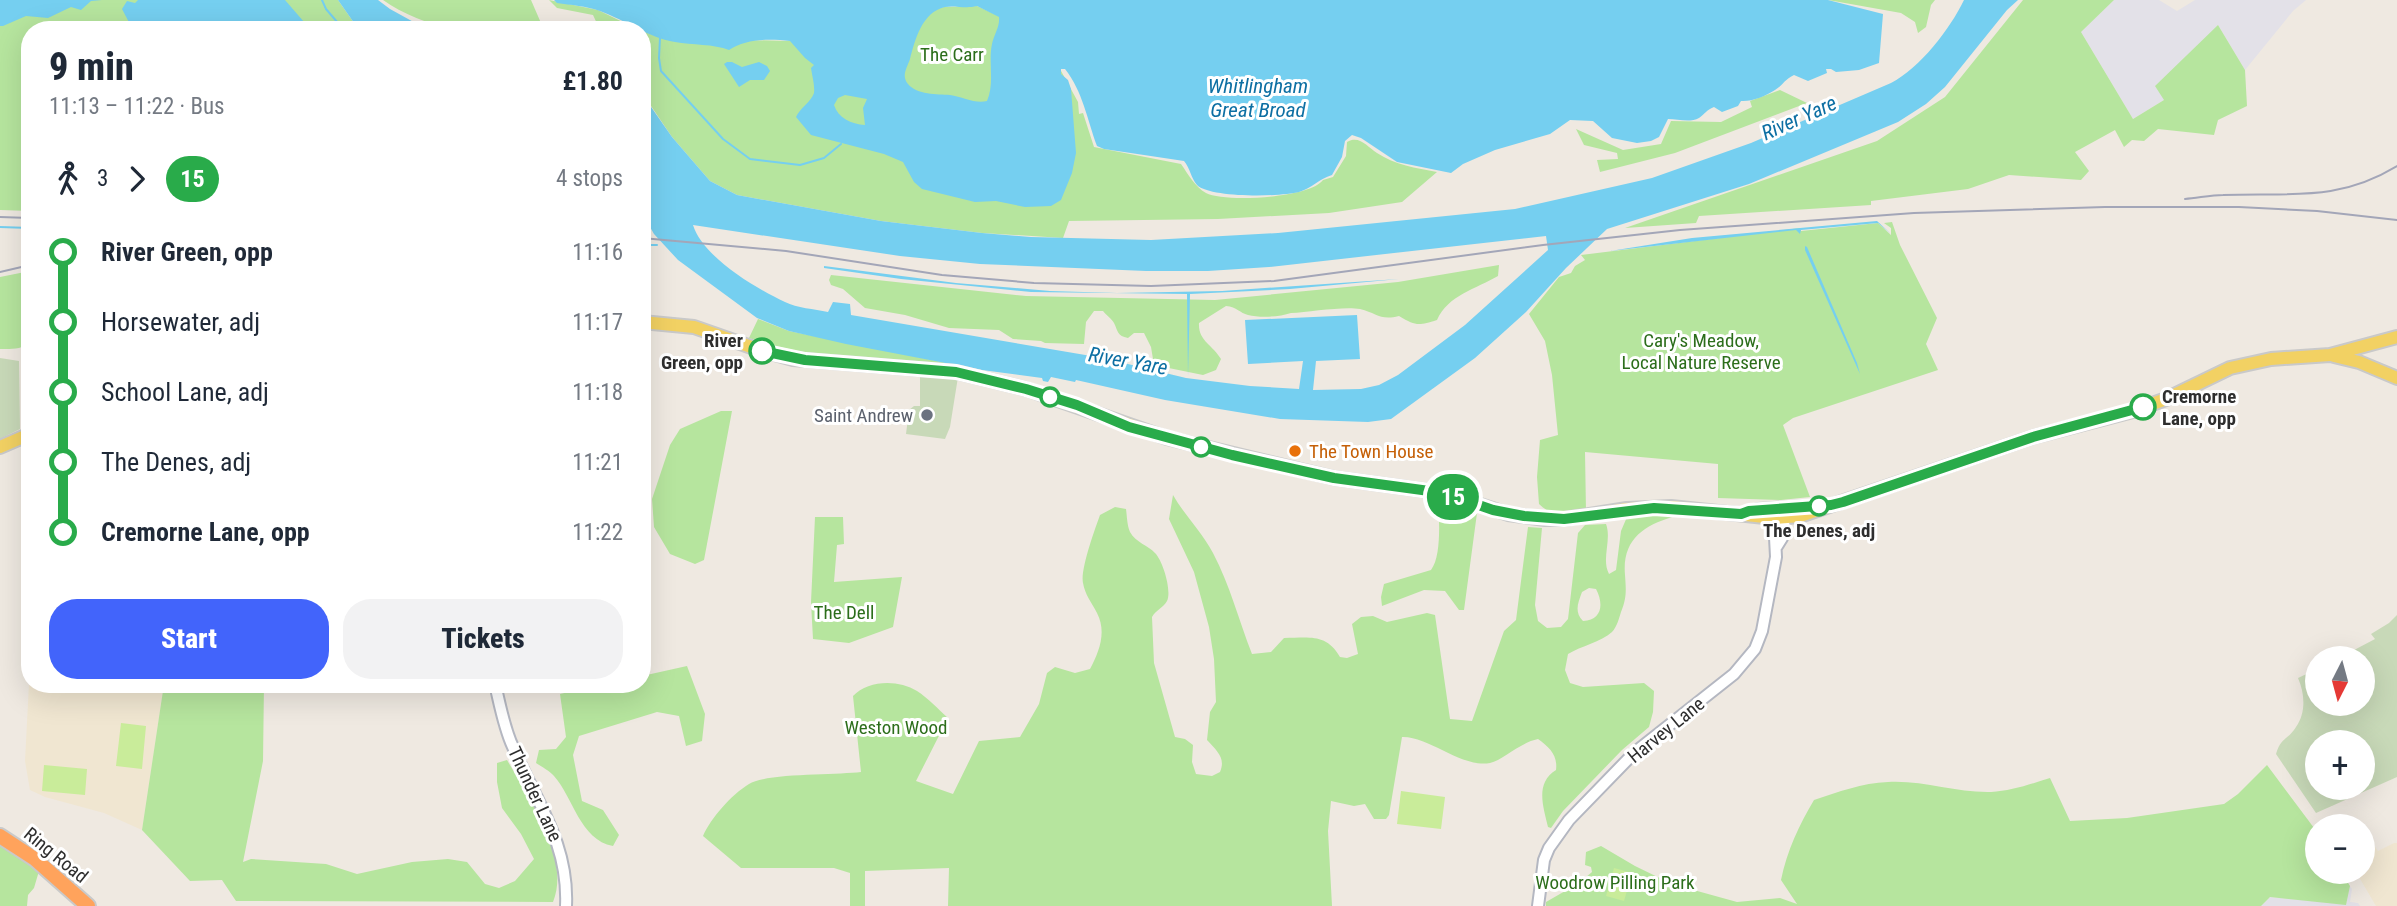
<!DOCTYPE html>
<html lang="en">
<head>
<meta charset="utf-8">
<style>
	body { margin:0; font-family:"Roboto Condensed",sans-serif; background:#f2f2f3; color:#1f2937; height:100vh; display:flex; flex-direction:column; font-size:26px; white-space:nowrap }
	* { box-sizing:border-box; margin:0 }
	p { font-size:23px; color:#747a83 }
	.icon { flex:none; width:38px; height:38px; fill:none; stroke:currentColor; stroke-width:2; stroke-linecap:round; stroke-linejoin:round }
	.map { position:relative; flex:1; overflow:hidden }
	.drawer { position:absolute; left:21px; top:21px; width:630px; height:672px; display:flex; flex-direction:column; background:#fff; border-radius:28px; box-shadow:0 7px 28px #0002 }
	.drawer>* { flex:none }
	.badge { padding:0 14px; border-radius:23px; font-size:24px; line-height:46px }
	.needle { width:46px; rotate:186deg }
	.buttons { position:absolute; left:2305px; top:646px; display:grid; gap:14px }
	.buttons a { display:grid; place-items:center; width:70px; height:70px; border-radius:50%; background:#fff; box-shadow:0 7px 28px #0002; font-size:35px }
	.map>.badge { position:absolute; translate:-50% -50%; box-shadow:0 0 0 4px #fff }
	.legs { display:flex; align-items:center; gap:10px; height:77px; padding:0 28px; font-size:23px }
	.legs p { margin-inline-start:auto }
	.head { display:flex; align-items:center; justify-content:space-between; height:119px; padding:0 28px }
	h1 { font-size:38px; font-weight:800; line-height:52px }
	.action { display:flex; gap:14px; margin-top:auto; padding:14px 28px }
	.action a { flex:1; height:80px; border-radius:28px; background:#4264fb; color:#fff; font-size:28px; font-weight:800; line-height:80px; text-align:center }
	.action a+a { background:#f2f2f3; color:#1f2937 }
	ul { padding:0 28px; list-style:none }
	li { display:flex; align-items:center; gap:24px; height:70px; font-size:26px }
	li i { display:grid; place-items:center; width:10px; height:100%; margin:0 9px; background:currentColor }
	li i::after { content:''; width:18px; height:18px; margin:-9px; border:5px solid; border-radius:50%; background:#fff }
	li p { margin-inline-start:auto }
	li:first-child i { background:linear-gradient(#0000 50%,currentColor 0) }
	li:last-child i { background:linear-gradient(currentColor 50%,#0000 0) }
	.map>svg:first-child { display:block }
	.industrial { fill:#e3e1e8 }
	.education { fill:#f0e6d1 }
	.green { fill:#b6e59e; fill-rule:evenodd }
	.cemetery { fill:#c8d9b8; fill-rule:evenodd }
	.pitch { fill:#c9ec9a }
	.water { fill:#75cff0; fill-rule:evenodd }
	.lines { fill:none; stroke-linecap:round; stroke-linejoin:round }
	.stream { stroke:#75cff0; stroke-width:2 }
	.secondary-casing { stroke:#b4b7c1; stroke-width:14 }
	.primary-casing { stroke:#c9c9c9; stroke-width:16 }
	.highway-casing { stroke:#c9c9c9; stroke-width:18 }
	.secondary { stroke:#fff; stroke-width:10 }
	.primary { stroke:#f2d163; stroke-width:12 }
	.highway { stroke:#ffa35c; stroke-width:14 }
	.rail { stroke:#a3a6b8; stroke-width:2 }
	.line-1-casing { stroke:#fff; stroke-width:16 }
	.line-1 { stroke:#29ab4a; stroke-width:10 }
	.stop-1-dot { fill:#fff; stroke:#29ab4a; stroke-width:3.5 }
	.worship-dot { fill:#6b7280; stroke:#fff; stroke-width:2.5 }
	.food-dot { fill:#e8710a; stroke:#fff; stroke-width:2.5 }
	.labels { text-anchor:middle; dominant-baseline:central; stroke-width:6; stroke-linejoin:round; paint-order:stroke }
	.park-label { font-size:19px; fill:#2c6e1b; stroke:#fff }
	.stop-label { font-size:19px; font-weight:bold; fill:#2e2e2e; stroke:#fff; text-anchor:end }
	.worship-label { font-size:19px; fill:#5b616d; stroke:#fff; text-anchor:end }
	.food-label { font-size:19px; fill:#c56008; stroke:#fff; text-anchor:start }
	.street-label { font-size:19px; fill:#2e2e2e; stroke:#fff }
	.water-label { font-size:21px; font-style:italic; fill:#0d6fa3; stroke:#fff }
</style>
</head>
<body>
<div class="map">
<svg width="2397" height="906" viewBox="0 0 2397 906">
	<rect width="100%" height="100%" fill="#efe9e1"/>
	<path class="industrial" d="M2114,0H2159L2177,11L2195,0H2306L2293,11L2245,70L2218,25L2164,100L2133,119L2081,32Z
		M2350,886L2352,889L2350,902L2358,903L2360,906H2261L2270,897L2346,904Z"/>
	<path class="education" d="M30,664V684H164L142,830L104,813L45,797L30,790L25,761Z
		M2394,843H2397V906H2376L2356,872H2362L2363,856L2366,852L2375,847L2378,851Z"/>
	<path class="green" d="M0,0H338L359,30H30V211L0,210Z
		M383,0H531L544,30H452C430,24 402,14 383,0Z
		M549,0L598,10L639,30H600L593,15L557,8Z
		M1828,0H1935L1931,5L1926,27L1918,33L1915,22L1901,13Z
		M2023,0H2114L2081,32L2133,119L2164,100L2155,86L2218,25L2245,70L2247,106L2218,120L2214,135L2158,129L2144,141L2132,140L2124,147L2115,130L2075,152L2089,171L2081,180L2009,175L1968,189L1871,201V205L1699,216L1696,223L1625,228L1877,141L1945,97Z
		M977,6L999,16L1060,69L1078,102L1079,114L1083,113L1094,147L1181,164C1188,174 1195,187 1206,193C1225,203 1310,198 1323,180L1333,177L1346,156L1347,142C1360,135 1367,147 1377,153C1395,165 1416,168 1437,172L1402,202L1329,213L1218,219L1069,221L1063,238L982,233L881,221L737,195L710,181L672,137L645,97L642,91V31L662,38L790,41L944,7Z
		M1780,90L1807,103L1675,153L1600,172L1597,160L1618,159L1617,153L1584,145L1576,129L1623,150L1661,144L1671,121L1721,122L1752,107L1750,101Z
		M1892,222L1900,245L1937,318L1926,344L1938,370L1793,418L1783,425L1810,497L1781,500L1718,498V464L1585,452L1586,511C1566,514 1555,519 1539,504L1537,477L1540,440L1558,435L1552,375L1545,341L1529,314L1559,277L1571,273L1575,266L1585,260L1581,255L1800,228L1801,231L1878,223L1891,235V228L1884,223Z
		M1499,265L1498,276C1476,289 1448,295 1437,320C1418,326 1416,326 1399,316C1380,321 1377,313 1360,309C1344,306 1309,312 1291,313C1279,317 1260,318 1248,315C1240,313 1237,307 1226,306L1199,323C1198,341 1213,345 1221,359L1216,370L1203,375L1154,365L1151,347L1144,333H1134L1128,338C1117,336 1118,331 1114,323C1112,319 1106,315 1103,311H1094L1086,322L1084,344L1045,343L1041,341L1013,339L999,330L949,328L905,315L865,308L843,289L831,285L829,280L831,275L1026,296L1215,300L1398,282Z
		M30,271V342C22,350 10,349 0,349V277Z
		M758,319L789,331L952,364V367C885,358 813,361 749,338Z
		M721,411H732L704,560L695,564L670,554L654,527L652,499L670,445L680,429Z
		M1173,495C1185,516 1202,532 1213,553C1230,585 1239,621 1252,654L1271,652L1284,638C1309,638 1326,633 1340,657L1347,658L1358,654L1352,624L1361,617L1373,616L1387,622L1427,613L1435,615L1450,719L1472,721L1504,631L1516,620L1528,527L1542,528L1535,605L1538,621L1547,628L1561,627L1568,619L1578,533L1585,525L1606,524C1612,540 1601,559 1609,574L1616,570L1621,531L1627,517L1673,514L1672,517C1643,526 1622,540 1625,575C1626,589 1627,598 1621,612C1619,618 1617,627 1612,632C1601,642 1581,646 1568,654L1565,670L1570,683L1583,687L1644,683L1654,691L1653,712L1649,727L1622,750L1563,811L1551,828L1548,827C1543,806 1535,783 1556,770C1558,755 1549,747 1538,739C1519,743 1503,760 1490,763C1461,768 1429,736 1402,737L1389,815L1386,819H1374L1365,804L1354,806L1331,801L1328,831L1332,906H948L949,868L865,871V906H850V873L834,868H741L703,836C711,818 731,795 749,784C766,773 837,775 861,772L853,696C868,680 898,679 917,691C928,698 938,709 948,718L916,781L953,794L979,741L1020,737L1039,704L1047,673L1055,667L1075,673L1090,669C1099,652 1107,632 1097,613C1092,603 1085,595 1083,583C1080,570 1095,529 1100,515L1115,507L1126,509C1127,516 1127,525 1130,532C1136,543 1148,545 1155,553C1163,561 1172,591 1167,601C1163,608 1156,610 1152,617L1154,663L1175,737L1185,739L1193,745L1192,762L1196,774L1212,776L1220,772C1226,758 1217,751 1207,740L1210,712L1216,702L1214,659L1209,627L1194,572L1169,519ZM1589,588L1596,589C1604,604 1602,620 1583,621C1574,612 1578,603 1582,592Z
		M1438,499L1477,513L1464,610H1459L1445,591L1424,590L1382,606L1381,597L1384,584L1431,570C1442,556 1439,517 1438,499Z
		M815,517H843L844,544L837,545L834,582L902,577L893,627L849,643L813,639L811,602Z
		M687,666L705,714L702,741L686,746L679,716L657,712L579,736L573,755L582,801L603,810L619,835L613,846C580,840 573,797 554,776C550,771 542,767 536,763L539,750L556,749L566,737L560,694L604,684H642V676Z
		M164,684H264L263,761L243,862L251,859L326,864L357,874L412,862L448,859L467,862L485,884L499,888L515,881L534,859L521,834L502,808L497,782V763L507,760C529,798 571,857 553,902L236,901L222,880L190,881L142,830Z
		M2267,765L2317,832V872H2341L2350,886L2346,905L2270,897L2261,906H1546V902L1579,883L1592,872L1591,867L1585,865L1586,852L1601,846L1635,866L1672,884L1737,902L1780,898L1797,904L1781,880C1787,851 1799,825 1814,800C1838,792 1862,783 1888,782C1923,780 1957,793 1991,792C2011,791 2031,784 2050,778L2070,821L2127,818L2224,804L2238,794Z
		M0,844L39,871L34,888L28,895L27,906H0Z"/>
	<path class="cemetery" d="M0,358L19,361L20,429L0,439Z
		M920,372L958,377L950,427L945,439L906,434L909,410L914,406H920Z
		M2397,615V777L2316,813L2276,754C2281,737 2288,740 2296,727C2306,713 2305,694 2298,678L2317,669V704H2362V658H2339L2375,639L2371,634L2389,623ZM2317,742H2362V788H2317Z"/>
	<path class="pitch" d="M121,723L146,726L142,769L116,766Z
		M44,765L87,769L85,795L42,791Z
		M1401,791L1445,797L1441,829L1397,824Z
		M1614,868L1632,873L1624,901L1606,896Z"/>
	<path class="water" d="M0,0H102L91,1L81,10L71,7L48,18L26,16L3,26H0Z
		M138,0H285L311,30H133L122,9L127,1L135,3Z
		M338,0H378L390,9L428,30H359Z
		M554,0H1828L1883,14L1879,63L1859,70L1836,72L1831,69H1826L1827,73L1808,81L1794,75C1783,81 1783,85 1775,90C1766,96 1751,102 1741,101L1738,106L1722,112L1714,107C1706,110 1705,114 1699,118C1690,123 1678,119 1668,119L1659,137L1651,141L1637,143L1612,138L1593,121L1570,120L1550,134L1495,150L1463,164L1451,173L1397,162L1361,138L1352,135L1345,141L1342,157L1332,175C1319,179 1312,188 1299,192C1280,197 1210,198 1197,185C1191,178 1190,168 1184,161L1104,149L1097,146C1087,119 1083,92 1065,69H1061V74L1068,80L1071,89L1076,153L1072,173L1061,200L1051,206L1025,207L996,201L975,202L922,189L914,182L903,162L884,154L811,135L796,117C800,108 811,102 814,93C815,85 812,76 811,68L814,65L805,58L790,41C771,39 746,38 729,50C714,44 692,45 675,42C647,37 627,21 600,11C586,6 571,5 557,3ZM977,6L999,17C1000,27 994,34 992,44C988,63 995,82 987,101C975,104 963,97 950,95C937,94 917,95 908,84C901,76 907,68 910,59C915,40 922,12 945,7C955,5 965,9 977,6ZM845,95L867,99L863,108L865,125C851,124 838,118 834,105L838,98Z
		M1964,0H2018L2007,10L1945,87L1926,104L1898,122L1749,184L1607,229L1566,268L1526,312L1475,358L1391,419L1368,422L1280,419L1165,400L1076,380L1075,382L1051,377L1048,382L1043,381L1042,378L982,370L846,344L789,331L757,318L678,260L654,234L642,213V94L672,137L710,181L737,195L881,221L982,233L1031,237L1151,240L1278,233L1515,209L1652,178L1751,143L1891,83C1920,68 1950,29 1964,0ZM693,225L900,256L980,264L1146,271H1208L1269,267L1546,236L1548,250L1465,325L1398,375L1379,385L1361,389L1313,390L1316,361L1360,359L1357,315L1245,320L1248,364L1303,361L1299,389L1250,386L1186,378L1103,358L851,315L850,304L833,302L828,312C814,309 797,308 785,302C755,288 703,257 693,225Z
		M727,62H732L742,67L759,62L767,66L770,71L764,80H750L739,87L724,64Z
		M1877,221L1891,234L1878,223L1801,230L1800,234L1796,230L1610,251L1692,238Z
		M1805,246L1807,247L1857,363L1860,374L1805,250Z
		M824,266L956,283L1050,291L1117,293L1222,291L1399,279L1290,289L1190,294L1188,376L1187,294L1031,292L901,279L824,268Z"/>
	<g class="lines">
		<path class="stream" d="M322,0L326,9L344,30
			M660,38L659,58L661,71L723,139L750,159L800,165L824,158L841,144
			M0,227L30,228
			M644,245H657"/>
		<g class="secondary-casing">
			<path id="secondary" d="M1777,546L1782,538L1785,518
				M495,684C500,705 504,728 513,747C536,802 569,843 566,906
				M1538,906L1544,860L1549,848L1569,820L1634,753L1734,674L1755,649L1762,631L1776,557L1774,518"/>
		</g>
		<g class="primary-casing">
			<path id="primary" d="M642,322L694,327L757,349L793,359L956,372L1026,389L1167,438L1334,478L1444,493L1508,514L1545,519H1564L1627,509L1671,507L1774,518L1800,516L2033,437L2133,411L2166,399L2230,368L2271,359L2330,355L2397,337
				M2334,356L2359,362L2397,378
				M0,447L30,434
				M1758,510L1803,507"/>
		</g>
		<g class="highway-casing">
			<path id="highway" d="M0,836L35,859L88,906"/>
		</g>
		<use href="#secondary" class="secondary"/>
		<use href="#primary" class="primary"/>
		<use href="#highway" class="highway"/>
		<path class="rail" d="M2185,199C2198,198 2211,195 2223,195C2289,192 2336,203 2397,166
			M0,217L30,218
			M642,238L786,251L942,275L1034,283L1151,286L1274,281L1543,245L1680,230L1914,213L2105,207H2239L2317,211L2397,220
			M0,272L30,265"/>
	</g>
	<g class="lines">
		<g class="line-1-casing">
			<path id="line-1" d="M762,351L805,360L956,372L1026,389L1077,405L1129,427L1232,455L1334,478L1444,493L1493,510L1524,516L1564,519L1654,508L1741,514L1749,511L1831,505L1843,502L2033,437L2143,407"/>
		</g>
		<use href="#line-1" class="line-1"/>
	</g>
	<g class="stop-1-dot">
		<circle cx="762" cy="351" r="12"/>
		<circle cx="1050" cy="397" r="9"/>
		<circle cx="2143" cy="407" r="12"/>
		<circle cx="1201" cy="447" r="9"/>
		<circle cx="1819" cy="506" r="9"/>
	</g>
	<circle class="worship-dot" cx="927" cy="415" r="7"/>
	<circle class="food-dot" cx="1295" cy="451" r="7"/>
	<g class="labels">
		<g class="park-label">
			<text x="952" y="54">The Carr</text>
			<text x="1701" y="340">Cary's Meadow,<tspan x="1701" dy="22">Local Nature Reserve</tspan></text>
			<text x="844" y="612">The Dell</text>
			<text x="896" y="727">Weston Wood</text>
			<text x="1615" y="882">Woodrow Pilling Park</text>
		</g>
		<g class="stop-label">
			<text x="743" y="340">River<tspan x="743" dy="22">Green, opp</tspan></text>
			<text x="2162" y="396" text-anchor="start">Cremorne<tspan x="2162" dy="22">Lane, opp</tspan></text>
			<text x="1819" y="530" text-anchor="middle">The Denes, adj</text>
		</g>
		<g class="worship-label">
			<text x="913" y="415">Saint Andrew</text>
		</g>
		<g class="food-label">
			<text x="1309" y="451">The Town House</text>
		</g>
		<g class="street-label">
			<text transform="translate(1666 730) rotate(-39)">Harvey Lane</text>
			<text transform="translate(535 794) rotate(65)">Thunder Lane</text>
			<text transform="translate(56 855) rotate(39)">Ring Road</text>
		</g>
		<g class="water-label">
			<text x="1258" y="86">Whitlingham<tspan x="1258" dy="24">Great Broad</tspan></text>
			<text transform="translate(1799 118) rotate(-24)">River Yare</text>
			<text transform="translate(1128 361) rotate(10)">River Yare</text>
		</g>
	</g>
</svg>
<div class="buttons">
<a><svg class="needle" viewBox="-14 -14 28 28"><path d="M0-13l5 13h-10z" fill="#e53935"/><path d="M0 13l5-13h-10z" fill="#747a83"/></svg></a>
<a>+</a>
<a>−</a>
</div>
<b class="badge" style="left:1453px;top:497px;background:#29ab4a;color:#fff">15</b>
<section class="drawer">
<div class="head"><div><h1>9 min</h1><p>11:13 – 11:22 · Bus</p></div><b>£1.80</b></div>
<div class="legs"><svg class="icon" aria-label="walk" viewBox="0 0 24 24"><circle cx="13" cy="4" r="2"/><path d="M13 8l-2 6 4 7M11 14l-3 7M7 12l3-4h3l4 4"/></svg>3<svg class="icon" aria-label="forward" viewBox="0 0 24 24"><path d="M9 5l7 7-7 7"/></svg><b class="badge" style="background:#29ab4a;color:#fff">15</b><p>4 stops</p></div>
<ul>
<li><i style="color:#29ab4a"></i><b>River Green, opp</b><p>11:16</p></li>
<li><i style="color:#29ab4a"></i><span>Horsewater, adj</span><p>11:17</p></li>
<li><i style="color:#29ab4a"></i><span>School Lane, adj</span><p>11:18</p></li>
<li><i style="color:#29ab4a"></i><span>The Denes, adj</span><p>11:21</p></li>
<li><i style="color:#29ab4a"></i><b>Cremorne Lane, opp</b><p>11:22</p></li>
</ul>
<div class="action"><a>Start</a><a>Tickets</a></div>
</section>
</div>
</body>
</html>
